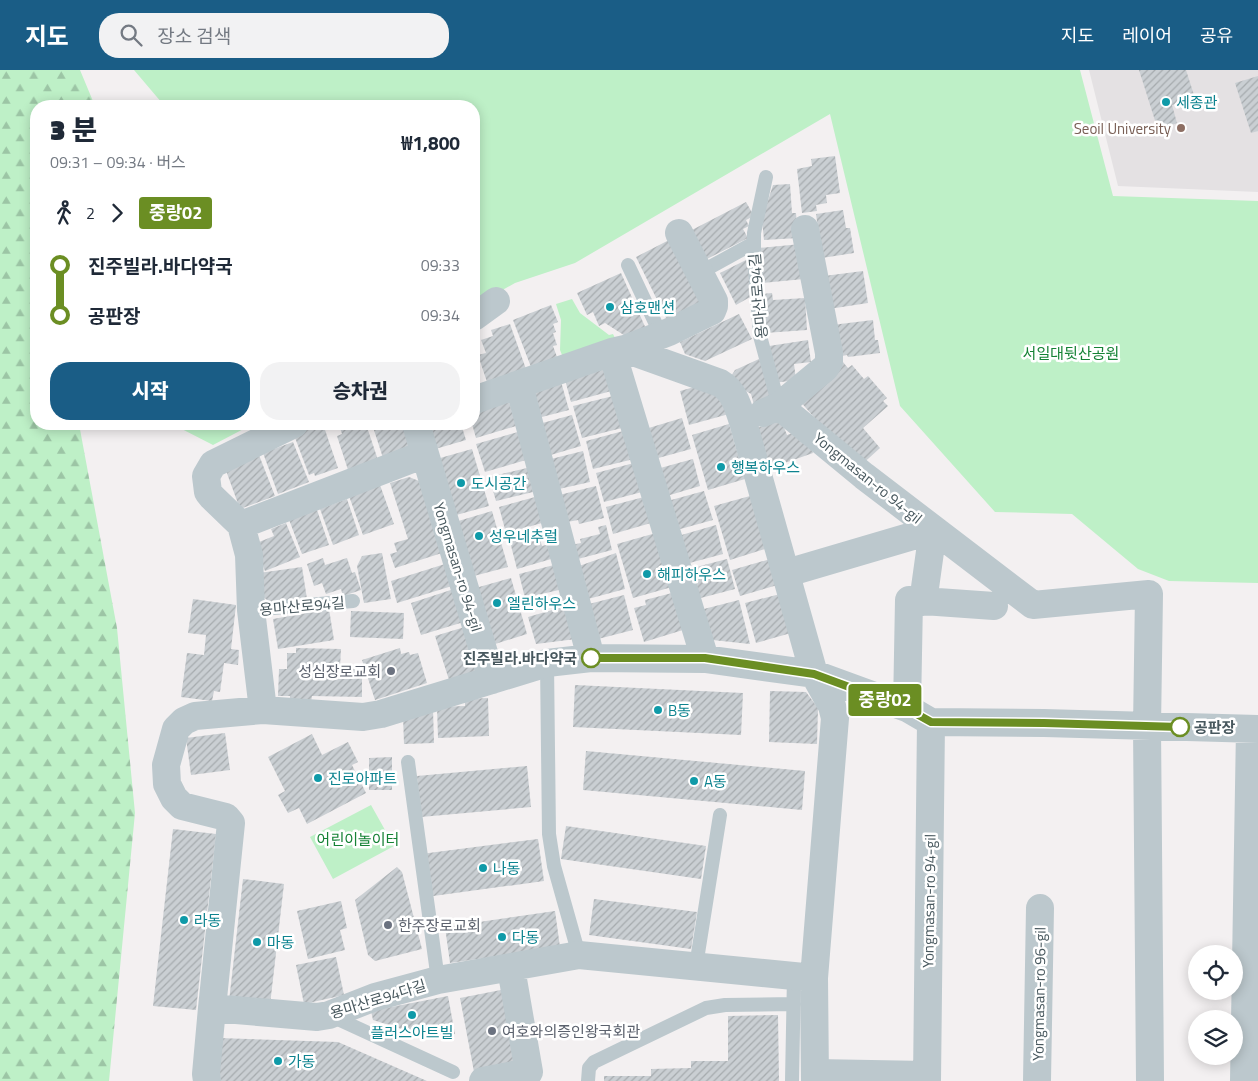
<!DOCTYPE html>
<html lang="ko">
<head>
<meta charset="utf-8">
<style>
	body { margin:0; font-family:"Titillium Web","Noto Sans KR",sans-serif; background:#f2f2f3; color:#1f2937; height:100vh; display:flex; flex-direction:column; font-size:19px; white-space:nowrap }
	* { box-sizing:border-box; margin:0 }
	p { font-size:16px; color:#747a83 }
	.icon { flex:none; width:28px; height:28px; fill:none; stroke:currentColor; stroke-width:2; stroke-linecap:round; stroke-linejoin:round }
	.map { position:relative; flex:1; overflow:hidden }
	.panel { position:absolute; left:30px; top:30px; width:450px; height:330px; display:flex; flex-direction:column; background:#fff; border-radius:20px; box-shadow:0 2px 12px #0003 }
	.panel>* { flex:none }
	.badge { padding:0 10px; border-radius:4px; font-size:18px; line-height:32px }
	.buttons { position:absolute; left:1188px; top:875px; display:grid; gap:10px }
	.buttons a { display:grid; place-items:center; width:55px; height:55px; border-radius:50%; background:#fff; box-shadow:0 2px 12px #0003; font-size:25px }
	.map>.badge { position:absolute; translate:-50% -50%; box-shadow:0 0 0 2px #fff }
	.legs { display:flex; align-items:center; gap:8px; height:55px; padding:0 20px; font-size:16px }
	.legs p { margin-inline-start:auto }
	.overview { display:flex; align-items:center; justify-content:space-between; height:85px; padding:0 20px }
	h1 { font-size:28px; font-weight:800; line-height:38px }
	.action { display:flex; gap:10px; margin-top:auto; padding:10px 20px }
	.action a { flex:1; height:58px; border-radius:20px; background:#1a5d86; color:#fff; font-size:20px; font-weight:800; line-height:58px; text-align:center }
	.action a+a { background:#f2f2f3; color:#1f2937 }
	ul { padding:0 20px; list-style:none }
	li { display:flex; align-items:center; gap:18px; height:50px; font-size:19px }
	li i { display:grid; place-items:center; width:8px; height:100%; margin:0 6px; background:currentColor }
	li i::after { content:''; width:12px; height:12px; margin:-6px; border:4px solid; border-radius:50%; background:#fff }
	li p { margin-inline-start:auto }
	li:first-child i { background:linear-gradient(#0000 50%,currentColor 0) }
	li:last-child i { background:linear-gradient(currentColor 50%,#0000 0) }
	header { display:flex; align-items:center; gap:30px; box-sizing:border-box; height:70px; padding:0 25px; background:#1a5d86; color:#fff }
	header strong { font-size:24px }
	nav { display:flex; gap:28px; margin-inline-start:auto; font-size:18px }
	.search { width:350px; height:45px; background:#f2f2f3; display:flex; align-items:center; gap:12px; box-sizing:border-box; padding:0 18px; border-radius:20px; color:#747a83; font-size:19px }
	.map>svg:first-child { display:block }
	.education { fill:#e4e1e3 }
	.forest { fill:url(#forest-firs) }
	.green { fill:#bef0c7 }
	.building { fill:url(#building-hatch) }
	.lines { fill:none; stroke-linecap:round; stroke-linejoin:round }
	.service { stroke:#bcc8cd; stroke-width:14 }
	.minor { stroke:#bcc8cd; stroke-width:28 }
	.line-1-casing { stroke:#fff; stroke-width:11 }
	.line-1 { stroke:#6b8e23; stroke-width:8 }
	.culture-dot { fill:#0f9aa8; stroke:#fff; stroke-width:2 }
	.education-dot { fill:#8d6e63; stroke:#fff; stroke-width:2 }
	.stop-1-dot { fill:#fff; stroke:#6b8e23; stroke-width:2.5 }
	.worship-dot { fill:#6b7280; stroke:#fff; stroke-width:2 }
	.labels { text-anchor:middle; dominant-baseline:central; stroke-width:5; stroke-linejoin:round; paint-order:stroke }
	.culture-label { font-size:15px; fill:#0d838f; stroke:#fff; text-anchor:start }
	.education-label { font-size:15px; fill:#785e54; stroke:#fff; text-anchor:end }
	.street-label { font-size:15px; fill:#48585e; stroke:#fff }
	.park-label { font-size:15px; fill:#158235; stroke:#fff }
	.stop-label { font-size:15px; font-weight:bold; fill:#48585e; stroke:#fff; text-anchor:end }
	.worship-label { font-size:15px; fill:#5b616d; stroke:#fff; text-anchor:start }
</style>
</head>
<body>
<header>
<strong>지도</strong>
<div class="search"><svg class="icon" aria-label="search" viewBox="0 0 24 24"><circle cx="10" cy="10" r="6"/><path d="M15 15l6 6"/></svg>장소 검색</div>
<nav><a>지도</a><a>레이어</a><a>공유</a></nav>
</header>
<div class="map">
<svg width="1258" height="1011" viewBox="0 0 1258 1011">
	<defs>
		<pattern id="forest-firs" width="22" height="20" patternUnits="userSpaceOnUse" patternTransform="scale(1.25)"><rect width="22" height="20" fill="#bef0c7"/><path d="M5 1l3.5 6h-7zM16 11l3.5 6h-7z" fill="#9cc5a5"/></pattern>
		<pattern id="building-hatch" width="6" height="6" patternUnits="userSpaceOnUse" patternTransform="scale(1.25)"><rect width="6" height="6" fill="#cacfd3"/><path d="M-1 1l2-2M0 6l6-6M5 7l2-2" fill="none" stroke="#a6abae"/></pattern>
	</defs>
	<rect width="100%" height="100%" fill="#f3f0f1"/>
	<path class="education" d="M1089,0H1258V122L1118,116Z"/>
	<path class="forest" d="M0,0H80L95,36H36V354H79L117,558L135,743L109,1011H0Z"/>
	<path class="green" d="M134,0H1080L1113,126L1258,131V513L1169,511L1138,499L1072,444L995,442L900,336L830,44L575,193L515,213L474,236V36H162V33Z
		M572,229L580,243L609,265L613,264L617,272L564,290L560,280L561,250L556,234Z
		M172,354H253L213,375Z
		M371,735L394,776L333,809L310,767Z"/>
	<path class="building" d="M1139,0H1186L1195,28L1172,35L1177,53L1158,60Z
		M1258,6V61L1251,63L1235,13Z
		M835,86L840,123L826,125L827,133L816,135L817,141L802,143L797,99L812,96L811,89Z
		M790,114L792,143H796L798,168L764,170L762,149L773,115Z
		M746,132L754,146L746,150L749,156L743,159L748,168L705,190L690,161Z
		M843,140L846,158H850L854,183L822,188L816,144Z
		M671,169L703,235L668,252L636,187Z
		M801,174L804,209L761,213L758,178Z
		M748,189L752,226L736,235L720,203Z
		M863,201L868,233L829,239L824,206Z
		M621,203L647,261L630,269L605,253L599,256L593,242L587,245L577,223Z
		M772,223L773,230L805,228L807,260L765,263L762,224Z
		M551,235L558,252L553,254L556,262L553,263L557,275L553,276L557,287L531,297L513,250Z
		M739,244L752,269L705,291L685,284L680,272Z
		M873,250L875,270H878L880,283L848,287L847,285L837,287L832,255Z
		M510,254L526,299L487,312L478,285L486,283L481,270L493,266L491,260Z
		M808,270L811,292L794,294L796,310L774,313L769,276Z
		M759,289L765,304L771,331L754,335L751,324L728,311L735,300Z
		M843,292L848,298L852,295L864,309L868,306L887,328L883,331L888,336L863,358L880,378L858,398L799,330Z
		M608,294L615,320L571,332L564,306Z
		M474,295L481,316L474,318Z
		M560,308L569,340L534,349L526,318Z
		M698,316L725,329L729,344L689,355L680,321Z
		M613,326L622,358L582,368L573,336Z
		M508,328L516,356L476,368L472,354H474V338Z
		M572,345L581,376L544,387L535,355Z
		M682,348L691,379L651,390L642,360Z
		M781,350L787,365L798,361L810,373L813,383L765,400L751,360Z
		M312,354H323L338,398L315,406L314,403L309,405L294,365L301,358Z
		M353,354H366L378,390L348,400L337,366L342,364L340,358Z
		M372,354H406L414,377L383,388Z
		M436,354H461L466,370L432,380L431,355Z
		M729,354L745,409L708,420L692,365Z
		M627,360L634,389L593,399L586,371Z
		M518,362L526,390L485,402L476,374Z
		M293,372L309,412L278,424L263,383Z
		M472,379L489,436L449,447L433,390Z
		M583,381L590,412L550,421L543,391Z
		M259,385L275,426L240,439L225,398Z
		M693,389L700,416L660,428L653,400Z
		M634,393L642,422L604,432L596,403Z
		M527,398L533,422L496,431L489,407Z
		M409,407L419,411L442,483L395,498L390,484L397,482L394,473L408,469L390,413Z
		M380,415L394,454L363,465L349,426Z
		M596,416L604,448L579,454L578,450L562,453L555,426Z
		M704,421L713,450L673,461L664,432Z
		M750,426L765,479L730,490L714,436Z
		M535,427L542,453L506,463L499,437Z
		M644,427L651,453L613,464L606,437Z
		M347,429L359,465L333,475L320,439Z
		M316,437L329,475L302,484L288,447Z
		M492,441L508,497L470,507L455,452Z
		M286,453L300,487L265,501L254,474L274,466L271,459Z
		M606,455L612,480L574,490L571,475L581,473L580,469L600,464L598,457Z
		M716,455L723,484L682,495L678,466Z
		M537,460L542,476L553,473L558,487L517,499L509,468Z
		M656,463L672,517L633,528L617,474Z
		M382,483L391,529L364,533L357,496L362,486Z
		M616,483L625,519L588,529L579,496Z
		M323,488L325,495L347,488L352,503L355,502L361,520L343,526L341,519L326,524L322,513L314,516L307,494Z
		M774,488L781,514L740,526L732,500Z
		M727,489L735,519L693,530L685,500Z
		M445,494L452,516L397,533L391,511Z
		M554,495L563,519L525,528L519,504Z
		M302,497L307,529L271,533L262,526L259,503Z
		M511,508L527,564L492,575L472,519Z
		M457,518L467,551L421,565L411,533Z
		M672,523L683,560L644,572L634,538L646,535L645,530Z
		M780,524L791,563L756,573L745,533Z
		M624,525L633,560L594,570L585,535Z
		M193,529L236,535L231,579L239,580L238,595L224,593L220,622L214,621L212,631L181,627L187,583L204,585L206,565L188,563Z
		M739,530L750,574L703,569L696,541Z
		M566,536L576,569L536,574L528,547Z
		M329,539L334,570L278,579L273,549Z
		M351,541L404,543L403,569L350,567Z
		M468,556L482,603L450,613L435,566Z
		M296,578L341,579L340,598L362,599V627L312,626L311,632L290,631V626H278L279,599H287V583H296Z
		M400,578L401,584L409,582L410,585L418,583L427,613L375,630L362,590Z
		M575,615L743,623L741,665L573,657Z
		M770,621L806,622L818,638L817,674L769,672Z
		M488,628L489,666L438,668L437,637L465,636V629Z
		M433,639L434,673L404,674L403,646Z
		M225,663L230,700L191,705L186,668Z
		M312,664L322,685L348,672L358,692L352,695L366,723L307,754L299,738L288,743L278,725L285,721L268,687Z
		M586,681L805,701L802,740L583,720Z
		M392,687V720H369V688Z
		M527,696L531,737L421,747L417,706Z
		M566,756L706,776L701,809L561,789Z
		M173,759L216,764L196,940L153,936Z
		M538,769L544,811L426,827L421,784Z
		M397,797L402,802L422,879L375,891L368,885L355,830Z
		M243,809L284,814L270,935L229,931Z
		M594,829L697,842L691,879L589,865Z
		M341,831L347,858L340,860L345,880L308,889L297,841Z
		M555,841L560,877L450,893L445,857Z
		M336,887L344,925L304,934L296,895Z
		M506,919L520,998L475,1007L460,928Z
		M448,926L455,964L434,969L373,950L371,941Z
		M778,945L779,1011H604V1006H651V999L691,998V991H728V946Z
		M219,968L338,972L427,1011H217Z"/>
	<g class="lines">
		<path class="service" d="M766,107L754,163V183L760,266L779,336
			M628,195L661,265
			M712,196L754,173
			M251,540L353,531
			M547,593L549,764L554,796L579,885
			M408,692L438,910
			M696,896L720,745
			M329,945L453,1002
			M588,1011L589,998L594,992L706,938L725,935L794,934
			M792,1011L794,906"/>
		<path class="minor" d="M474,247L496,231
			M625,279L669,262L712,241L714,236V231L679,163
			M612,282L705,589
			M519,315L591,588
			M474,330L612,282L625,279L720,313C735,322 738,337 743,352L814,604L832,636L835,648L814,908L815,1011
			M779,336L864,406L1033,535L1149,524L1147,657L1150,1011
			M763,343L779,336L825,298L829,292V283L805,159
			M416,354L425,384
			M241,455L425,384L492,610
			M787,503L933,460
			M923,532L933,460
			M907,638L909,530L994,536
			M263,640L251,540L249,485L241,455L212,427L208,422L206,406L213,394L294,354
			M814,908L579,885L438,910L375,927L329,945L317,947L212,938L231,753L226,747L182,736L174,728L167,714L166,695L176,659L184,651L195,646L263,640L363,647L381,644L547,593L591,588L705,589L814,604L907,638L931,652L1044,653L1258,659
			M815,1003L927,1005
			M207,1011L206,1004L212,938
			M483,1011L529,1002L511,898
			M927,1011L931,652
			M1037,1011L1040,838
			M1244,1011L1250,659"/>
	</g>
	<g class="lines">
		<g class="line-1-casing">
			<path id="line-1" d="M591,588H705L814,604L906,638L931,652L1044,653L1180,657"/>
		</g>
		<use href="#line-1" class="line-1"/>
	</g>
	<g class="culture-dot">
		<circle cx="1166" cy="32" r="5"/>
		<circle cx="610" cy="237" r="5"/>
		<circle cx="721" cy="397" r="5"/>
		<circle cx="461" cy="413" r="5"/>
		<circle cx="479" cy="466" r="5"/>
		<circle cx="647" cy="504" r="5"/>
		<circle cx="497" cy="533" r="5"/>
		<circle cx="658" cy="640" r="5"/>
		<circle cx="318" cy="708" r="5"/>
		<circle cx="694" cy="711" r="5"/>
		<circle cx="483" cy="798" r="5"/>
		<circle cx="184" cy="850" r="5"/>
		<circle cx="502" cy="867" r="5"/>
		<circle cx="257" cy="872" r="5"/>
		<circle cx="412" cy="945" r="5"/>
		<circle cx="278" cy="991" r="5"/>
	</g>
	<circle class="education-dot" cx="1181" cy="58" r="5"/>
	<g class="stop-1-dot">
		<circle cx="591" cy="588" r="9"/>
		<circle cx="1180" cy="657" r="9"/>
	</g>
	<g class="worship-dot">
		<circle cx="391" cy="601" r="5"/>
		<circle cx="388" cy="855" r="5"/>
		<circle cx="492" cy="961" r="5"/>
	</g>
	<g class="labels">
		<g class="culture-label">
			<text x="1176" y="32">세종관</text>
			<text x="620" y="237">삼호맨션</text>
			<text x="731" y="397">행복하우스</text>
			<text x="471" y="413">도시공간</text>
			<text x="489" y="466">성우네추럴</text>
			<text x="657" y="504">해피하우스</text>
			<text x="507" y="533">엘린하우스</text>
			<text x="668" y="640">B동</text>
			<text x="328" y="708">진로아파트</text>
			<text x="704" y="711">A동</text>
			<text x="493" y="798">나동</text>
			<text x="194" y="850">라동</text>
			<text x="512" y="867">다동</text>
			<text x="267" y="872">마동</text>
			<text x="412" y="962" text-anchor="middle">플러스아트빌</text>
			<text x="288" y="991">가동</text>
		</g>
		<g class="education-label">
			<text x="1171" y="58">Seoil University</text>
		</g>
		<g class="street-label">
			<text transform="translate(758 226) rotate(-95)">용마산로94길</text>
			<text transform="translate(868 408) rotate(39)">Yongmasan-ro 94-gil</text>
			<text transform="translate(458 497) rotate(73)">Yongmasan-ro 94-gil</text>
			<text transform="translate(302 536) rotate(-5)">용마산로94길</text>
			<text transform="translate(929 831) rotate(-89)">Yongmasan-ro 94-gil</text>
			<text transform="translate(1039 924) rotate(-89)">Yongmasan-ro 96-gil</text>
			<text transform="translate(378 929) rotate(-17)">용마산로94다길</text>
		</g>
		<g class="park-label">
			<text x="1071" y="283">서일대뒷산공원</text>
			<text x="358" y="769">어린이놀이터</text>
		</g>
		<g class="stop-label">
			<text x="577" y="588">진주빌라.바다약국</text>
			<text x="1194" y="657" text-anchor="start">공판장</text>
		</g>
		<g class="worship-label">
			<text x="381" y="601" text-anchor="end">성심장로교회</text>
			<text x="398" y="855">한주장로교회</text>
			<text x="502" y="961">여호와의증인왕국회관</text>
		</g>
	</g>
</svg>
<div class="buttons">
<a><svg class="icon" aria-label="locate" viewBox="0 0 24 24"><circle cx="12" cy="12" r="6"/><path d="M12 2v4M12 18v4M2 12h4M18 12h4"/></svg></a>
<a><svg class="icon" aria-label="layers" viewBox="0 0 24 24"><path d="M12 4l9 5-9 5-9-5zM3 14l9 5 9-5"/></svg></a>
</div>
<b class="badge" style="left:885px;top:630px;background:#6b8e23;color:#fff">중랑02</b>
<section class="panel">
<div class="overview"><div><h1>3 분</h1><p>09:31 – 09:34 · 버스</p></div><b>₩1,800</b></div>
<div class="legs"><svg class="icon" aria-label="walk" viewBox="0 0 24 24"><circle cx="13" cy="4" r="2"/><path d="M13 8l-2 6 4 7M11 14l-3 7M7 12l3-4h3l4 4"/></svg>2<svg class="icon" aria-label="forward" viewBox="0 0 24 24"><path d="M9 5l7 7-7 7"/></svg><b class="badge" style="background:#6b8e23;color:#fff">중랑02</b></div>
<ul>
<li><i style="color:#6b8e23"></i><b>진주빌라.바다약국</b><p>09:33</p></li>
<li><i style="color:#6b8e23"></i><b>공판장</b><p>09:34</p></li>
</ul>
<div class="action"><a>시작</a><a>승차권</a></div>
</section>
</div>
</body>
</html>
